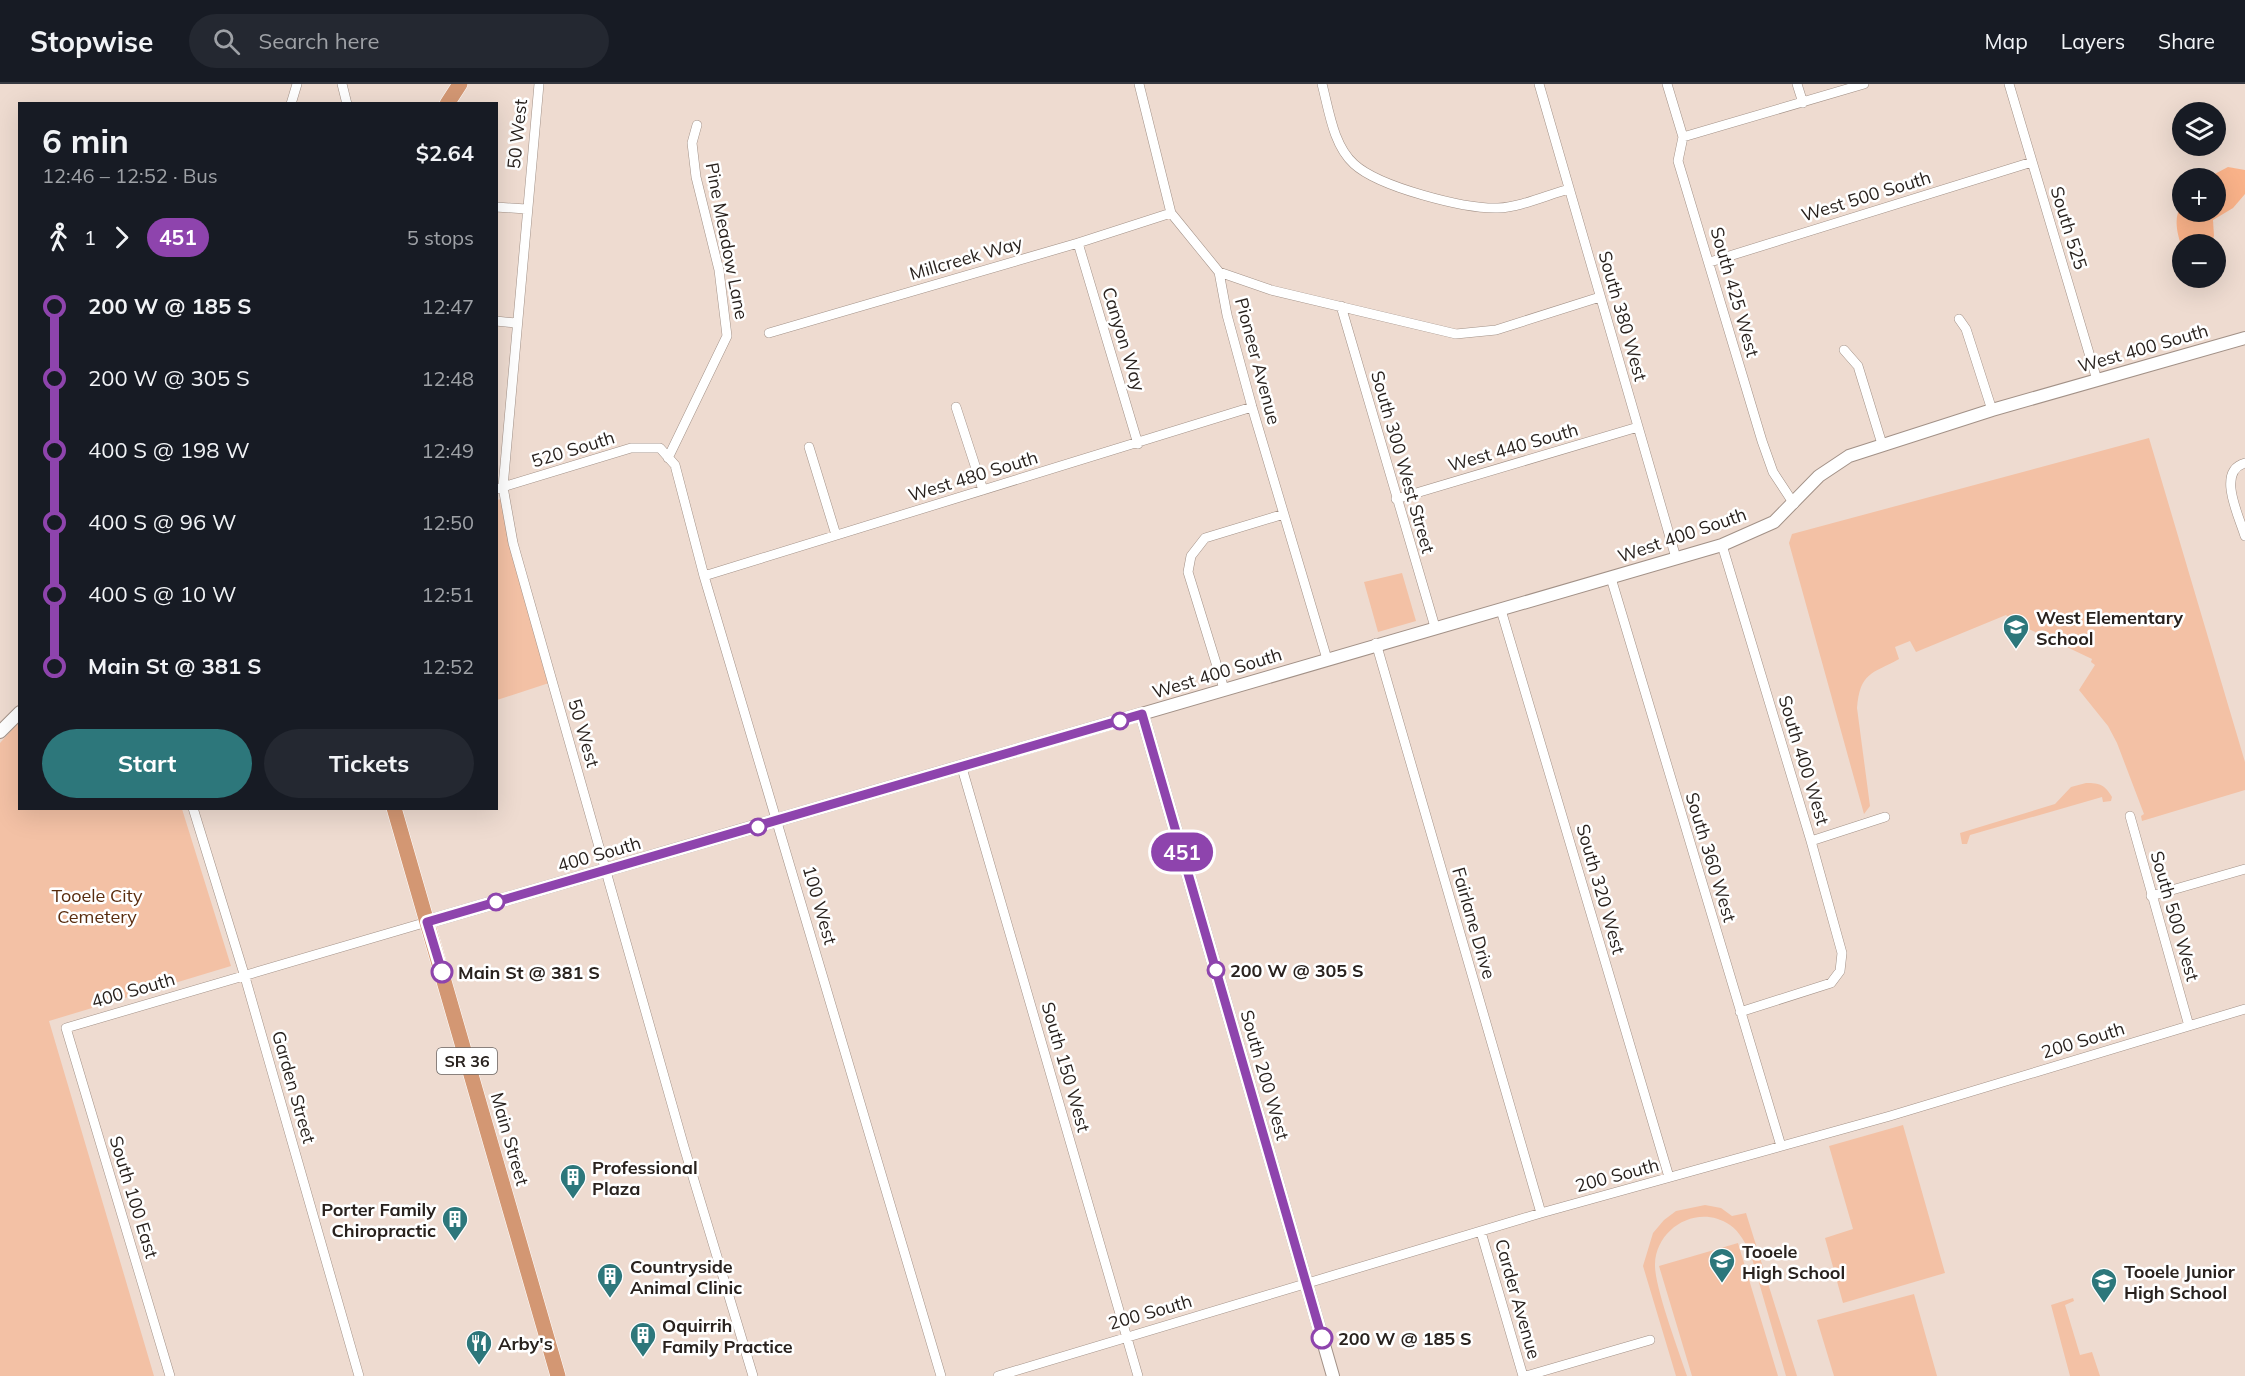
<!DOCTYPE html>
<html lang="en">
<head>
<meta charset="utf-8">
<style>
	body { margin:0; font-family:Mulish,sans-serif; background:#242831; color:#f1f3f6; height:100vh; display:flex; flex-direction:column; font-size:22px; white-space:nowrap }
	* { box-sizing:border-box; margin:0 }
	p { font-size:20px; color:#9ea1a6 }
	.icon { flex:none; width:33px; height:33px; fill:none; stroke:currentColor; stroke-width:2; stroke-linecap:round; stroke-linejoin:round }
	.map { position:relative; flex:1; overflow:hidden }
	.details { position:absolute; left:18px; top:18px; width:480px; height:708px; display:flex; flex-direction:column; background:#171b24; border-radius:0px; box-shadow:0 6px 24px #0002 }
	.details>* { flex:none }
	.badge { padding:0 12px; border-radius:20px; font-size:21px; line-height:39px }
	.fabs { position:absolute; left:2172px; top:18px; display:grid; gap:12px }
	.fabs a { display:grid; place-items:center; width:54px; height:54px; border-radius:50%; background:#171b24; box-shadow:0 6px 24px #0002; font-size:30px }
	.map>.badge { position:absolute; translate:-50% -50%; box-shadow:0 0 0 3px #fff }
	.legs { display:flex; align-items:center; gap:9px; height:66px; padding:0 24px; font-size:20px }
	.legs p { margin-inline-start:auto }
	.overview { display:flex; align-items:center; justify-content:space-between; height:102px; padding:0 24px }
	h1 { font-size:33px; font-weight:700; line-height:45px }
	.action { display:flex; gap:12px; margin-top:auto; padding:12px 24px }
	.action a { flex:1; height:69px; border-radius:36px; background:#2d777b; color:#fff; font-size:24px; font-weight:700; line-height:69px; text-align:center }
	.action a+a { background:#242831; color:#f1f3f6 }
	ul { padding:0 24px; list-style:none }
	li { display:flex; align-items:center; gap:21px; height:72px; font-size:22px }
	li i { display:grid; place-items:center; width:9px; height:100%; margin:0 8px; background:currentColor }
	li i::after { content:''; width:15px; height:15px; margin:-8px; border:4px solid; border-radius:50%; background:#171b24 }
	li p { margin-inline-start:auto }
	li:first-child i { background:linear-gradient(#0000 50%,currentColor 0) }
	li:last-child i { background:linear-gradient(currentColor 50%,#0000 0) }
	header { display:flex; align-items:center; gap:36px; box-sizing:border-box; height:84px; padding:0 30px; background:#171b24; border-bottom:2px solid #363941 }
	header strong { font-size:28px }
	nav { display:flex; gap:33px; margin-inline-start:auto; font-size:21px }
	.search { width:420px; height:54px; background:#242831; display:flex; align-items:center; gap:15px; box-sizing:border-box; padding:0 21px; border-radius:33px; color:#9ea1a6; font-size:22px }
	.map>svg:first-child { display:block }
	.green { fill:#f3c1a5 }
	.water { fill:#f9b289 }
	.lines { fill:none; stroke-linecap:round; stroke-linejoin:round }
	.minor-casing { stroke:#a29187; stroke-width:10 }
	.tertiary-casing { stroke:#a29187; stroke-width:14 }
	.trunk-casing { stroke:#fff; stroke-width:16 }
	.minor { stroke:#fff; stroke-width:9 }
	.tertiary { stroke:#fff; stroke-width:12 }
	.trunk { stroke:#d39773; stroke-width:15 }
	.line-1-casing { stroke:#fff; stroke-width:14 }
	.line-1 { stroke:#8e44ad; stroke-width:9 }
	.stop-1-dot { fill:#fff; stroke:#8e44ad; stroke-width:3 }
	.labels { text-anchor:middle; dominant-baseline:central; stroke-width:5; stroke-linejoin:round; paint-order:stroke }
	.shield { fill:#fff; stroke:#696462; stroke-width:1.5 }
	.shield-label { font-size:16px; font-weight:bold; fill:#29221e }
	.street-label { font-size:18px; fill:#29221e; stroke:#fff }
	.poi-label { font-size:18px; font-weight:bold; fill:#29221e; stroke:#fff; text-anchor:start }
	.park-label { font-size:18px; fill:#592c0e; stroke:#fff }
	.stop-label { font-size:18px; font-weight:bold; fill:#29221e; stroke:#fff; text-anchor:start }
</style>
</head>
<body>
<header>
<strong>Stopwise</strong>
<div class="search"><svg class="icon" aria-label="search" viewBox="0 0 24 24"><circle cx="10" cy="10" r="6"/><path d="M15 15l6 6"/></svg>Search here</div>
<nav><a>Map</a><a>Layers</a><a>Share</a></nav>
</header>
<div class="map">
<svg width="2245" height="1292" viewBox="0 0 2245 1292">
	<rect width="100%" height="100%" fill="#eedbd0"/>
	<path class="green" d="M2149,354L2245,678V706L2142,737L2141,732L2144,730L2117,659L2108,642L2079,606L2095,581L2091,578L2092,575L2014,538L2006,531L1916,568L1910,557L1895,563L1899,575C1872,590 1860,588 1857,624L1870,722L1864,730L1789,459L1792,450Z
		M502,415L549,599L497,616L496,416Z
		M1402,489L1416,537L1378,548L1364,498Z
		M19,638L20,724L182,725L231,882L49,937L154,1292H0V659Z
		M2086,699C2100,699 2105,701 2112,713L2111,717L2103,718L2102,713L1970,751L1967,760H1962L1960,749L2055,720L2071,703Z
		M1903,1041L1945,1189L1843,1219L1825,1154L1853,1145L1829,1062Z
		M1705,1121L1721,1124L1732,1132L1746,1129L1797,1292H1786L1751,1171C1746,1160 1740,1148 1730,1141C1698,1119 1656,1144 1655,1180C1654,1202 1679,1267 1687,1292H1676L1643,1182L1653,1149L1664,1136L1676,1127Z
		M1738,1159L1778,1292H1692L1659,1182Z
		M1914,1210L1937,1292H1834L1817,1236Z
		M2073,1214L2074,1217L2065,1221L2080,1271L2092,1268L2100,1292H2070L2051,1221Z"/>
	<path class="water" d="M2228,83L2245,86V110L2233,124L2213,136L2214,152L2211,160H2182V163C2177,150 2173,132 2182,121V128H2216V94H2207Z"/>
	<g class="lines">
		<g class="minor-casing">
			<path id="minor" d="M342,0L347,20
				M539,0L503,403L513,459L684,1063L753,1292
				M1139,0L1171,129L1219,188L1227,231L1252,323L1327,575
				M1322,0C1329,26 1333,61 1354,80C1379,103 1464,125 1498,124C1521,123 1547,111 1569,105
				M1539,0L1676,474
				M1667,0L1683,53L1678,77L1762,357L1773,388L1794,420
				M1797,0L1803,19
				M2009,0L2097,296
				M291,20L297,0
				M1683,53L1864,0
				M496,123L526,125
				M1078,159L1138,360
				M1710,178L2032,78
				M1219,188L1271,206L1456,250L1496,246L1600,213
				M1341,222L1435,543
				M1959,235L1966,245L1992,326
				M496,237L516,239
				M769,249L1078,159L1171,129
				M1844,266L1858,282L1882,360
				M956,323L983,406
				M809,363L836,451
				M668,374L727,252L719,186L696,93L692,59L697,41
				M2245,379C2216,387 2239,432 2245,452
				M496,405L631,364H660L675,381L704,492L941,1292
				M1396,415L1638,343
				M1722,461L1811,757L1842,869L1840,887L1831,899L1740,928
				M704,492L1252,323
				M1611,494L1781,1062
				M1501,526L1669,1093
				M1376,559L1541,1129
				M1224,605L1188,488L1191,472L1205,454L1284,430
				M962,684L1138,1292
				M193,724L245,893L359,1292
				M2130,732L2189,942
				M1811,757L1885,733
				M2151,812L2245,785
				M1481,1148L1523,1292
				M170,1292L66,944L427,838
				M998,1292L1541,1129L1890,1032L2245,925
				M1526,1292L1650,1256"/>
		</g>
		<g class="tertiary-casing">
			<path id="tertiary" d="M1142,630L1333,1292
				M0,648L20,628
				M427,838C860,714 1290,583 1722,461L1774,438L1819,392L1849,372L1992,326L2245,254"/>
		</g>
		<g class="trunk-casing">
			<path id="trunk" d="M447,20L460,0
				M394,724L558,1292"/>
		</g>
		<use href="#minor" class="minor"/>
		<use href="#tertiary" class="tertiary"/>
		<use href="#trunk" class="trunk"/>
	</g>
	<g class="lines">
		<g class="line-1-casing">
			<path id="line-1" d="M442,888L427,838L1142,630L1322,1254"/>
		</g>
		<use href="#line-1" class="line-1"/>
	</g>
	<defs>
		<g id="school-pin" transform="scale(1.35)"><path d="M0 17L-7.5 6A9.5 9.5 0 1 1 7.5 6Z" fill="#2d777b" stroke="#fff"/><path d="M0-5L7-2L0 1L-7-2ZM-4 1L0 2.5L4 1V4Q0 6-4 4Z" fill="#fff"/></g>
		<g id="building-pin" transform="scale(1.35)"><path d="M0 17L-7.5 6A9.5 9.5 0 1 1 7.5 6Z" fill="#2d777b" stroke="#fff"/><path d="M-4-6H4V6H1V3H-1V6H-4ZM-2.5-4.3h1.7v1.8h-1.7ZM.8-4.3h1.7v1.8H.8ZM-2.5-1h1.7V.8h-1.7ZM.8-1h1.7V.8H.8Z" fill="#fff"/></g>
		<g id="restaurant-pin" transform="scale(1.35)"><path d="M0 17L-7.5 6A9.5 9.5 0 1 1 7.5 6Z" fill="#2d777b" stroke="#fff"/><path d="M-5-6h1v4h1v-4h1v4h1v-4h1v5L-1.5 .5V6h-2V.5L-5-1ZM5-6V6H3V1.5H1.5Q1.5-4 5-6Z" fill="#fff"/></g>
	</defs>
	<g fill-rule="evenodd">
		<use href="#school-pin" x="2016" y="543"/>
		<use href="#building-pin" x="573" y="1093"/>
		<use href="#building-pin" x="455" y="1135"/>
		<use href="#school-pin" x="1722" y="1177"/>
		<use href="#building-pin" x="610" y="1192"/>
		<use href="#school-pin" x="2104" y="1197"/>
		<use href="#building-pin" x="643" y="1251"/>
		<use href="#restaurant-pin" x="479" y="1259"/>
	</g>
	<g class="stop-1-dot">
		<circle cx="1120" cy="637" r="8"/>
		<circle cx="758" cy="743" r="8"/>
		<circle cx="496" cy="818" r="8"/>
		<circle cx="1216" cy="886" r="8"/>
		<circle cx="442" cy="888" r="10"/>
		<circle cx="1322" cy="1254" r="10"/>
	</g>
	<g class="labels">
		<rect class="shield" x="437" y="964" width="60" height="26" rx="4.5"/>
		<g class="shield-label">
			<text x="467" y="977">SR 36</text>
		</g>
		<g class="street-label">
			<text transform="translate(517 50) rotate(-84)">50 West</text>
			<text transform="translate(1866 112) rotate(-17)">West 500 South</text>
			<text transform="translate(2069 144) rotate(73)">South 525</text>
			<text transform="translate(727 157) rotate(79)">Pine Meadow Lane</text>
			<text transform="translate(966 174) rotate(-16)">Millcreek Way</text>
			<text transform="translate(1735 208) rotate(74)">South 425 West</text>
			<text transform="translate(1623 232) rotate(74)">South 380 West</text>
			<text transform="translate(1124 255) rotate(73)">Canyon Way</text>
			<text transform="translate(2143 264) rotate(-16)">West 400 South</text>
			<text transform="translate(1258 277) rotate(75)">Pioneer Avenue</text>
			<text transform="translate(1513 363) rotate(-16)">West 440 South</text>
			<text transform="translate(573 365) rotate(-17)">520 South</text>
			<text transform="translate(1403 378) rotate(74)">South 300 West Street</text>
			<text transform="translate(973 392) rotate(-17)">West 480 South</text>
			<text transform="translate(1682 451) rotate(-19)">West 400 South</text>
			<text transform="translate(1217 589) rotate(-17)">West 400 South</text>
			<text transform="translate(584 649) rotate(74)">50 West</text>
			<text transform="translate(1804 676) rotate(73)">South 400 West</text>
			<text transform="translate(599 770) rotate(-16)">400 South</text>
			<text transform="translate(1711 773) rotate(73)">South 360 West</text>
			<text transform="translate(1601 805) rotate(74)">South 320 West</text>
			<text transform="translate(820 821) rotate(74)">100 West</text>
			<text transform="translate(2175 832) rotate(74)">South 500 West</text>
			<text transform="translate(1474 839) rotate(74)">Fairlane Drive</text>
			<text transform="translate(133 906) rotate(-16)">400 South</text>
			<text transform="translate(2083 956) rotate(-17)">200 South</text>
			<text transform="translate(1066 983) rotate(74)">South 150 West</text>
			<text transform="translate(1265 991) rotate(74)">South 200 West</text>
			<text transform="translate(294 1003) rotate(74)">Garden Street</text>
			<text transform="translate(510 1055) rotate(74)">Main Street</text>
			<text transform="translate(1617 1091) rotate(-15)">200 South</text>
			<text transform="translate(134 1113) rotate(73)">South 100 East</text>
			<text transform="translate(1518 1215) rotate(74)">Carder Avenue</text>
			<text transform="translate(1150 1228) rotate(-16)">200 South</text>
		</g>
		<g class="poi-label">
			<text x="2036" y="533">West Elementary<tspan x="2036" dy="21">School</tspan></text>
			<text x="592" y="1083">Professional<tspan x="592" dy="21">Plaza</tspan></text>
			<text x="436" y="1125" text-anchor="end">Porter Family<tspan x="436" dy="21">Chiropractic</tspan></text>
			<text x="1742" y="1167">Tooele<tspan x="1742" dy="21">High School</tspan></text>
			<text x="630" y="1182">Countryside<tspan x="630" dy="21">Animal Clinic</tspan></text>
			<text x="2124" y="1187">Tooele Junior<tspan x="2124" dy="21">High School</tspan></text>
			<text x="662" y="1241">Oquirrih<tspan x="662" dy="21">Family Practice</tspan></text>
			<text x="498" y="1259">Arby's</text>
		</g>
		<g class="park-label">
			<text x="97" y="811">Tooele City<tspan x="97" dy="21">Cemetery</tspan></text>
		</g>
		<g class="stop-label">
			<text x="1230" y="886">200 W @ 305 S</text>
			<text x="458" y="888">Main St @ 381 S</text>
			<text x="1338" y="1254">200 W @ 185 S</text>
		</g>
	</g>
</svg>
<div class="fabs">
<a><svg class="icon" aria-label="layers" viewBox="0 0 24 24"><path d="M12 4l9 5-9 5-9-5zM3 14l9 5 9-5"/></svg></a>
<a>+</a>
<a>−</a>
</div>
<b class="badge" style="left:1182px;top:768px;background:#8e44ad;color:#fff">451</b>
<section class="details">
<div class="overview"><div><h1>6 min</h1><p>12:46 – 12:52 · Bus</p></div><b>$2.64</b></div>
<div class="legs"><svg class="icon" aria-label="walk" viewBox="0 0 24 24"><circle cx="13" cy="4" r="2"/><path d="M13 8l-2 6 4 7M11 14l-3 7M7 12l3-4h3l4 4"/></svg>1<svg class="icon" aria-label="forward" viewBox="0 0 24 24"><path d="M9 5l7 7-7 7"/></svg><b class="badge" style="background:#8e44ad;color:#fff">451</b><p>5 stops</p></div>
<ul>
<li><i style="color:#8e44ad"></i><b>200 W @ 185 S</b><p>12:47</p></li>
<li><i style="color:#8e44ad"></i><span>200 W @ 305 S</span><p>12:48</p></li>
<li><i style="color:#8e44ad"></i><span>400 S @ 198 W</span><p>12:49</p></li>
<li><i style="color:#8e44ad"></i><span>400 S @ 96 W</span><p>12:50</p></li>
<li><i style="color:#8e44ad"></i><span>400 S @ 10 W</span><p>12:51</p></li>
<li><i style="color:#8e44ad"></i><b>Main St @ 381 S</b><p>12:52</p></li>
</ul>
<div class="action"><a>Start</a><a>Tickets</a></div>
</section>
</div>
</body>
</html>
